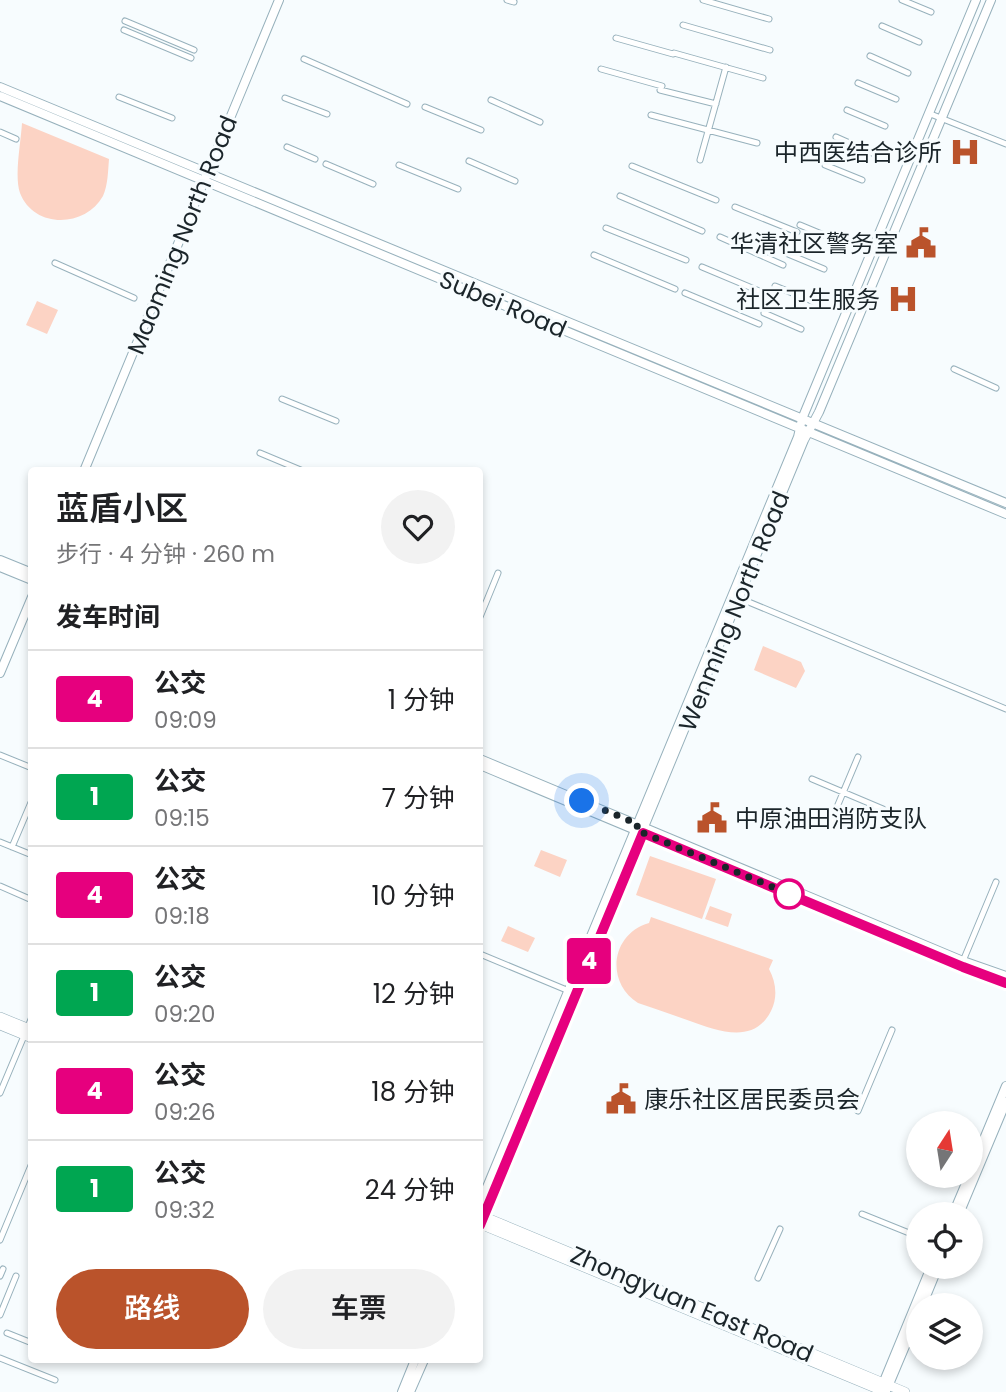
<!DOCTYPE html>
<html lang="zh">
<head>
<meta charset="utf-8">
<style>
	body { margin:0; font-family:Poppins,"Noto Sans SC",sans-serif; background:#f2f2f2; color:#202124; height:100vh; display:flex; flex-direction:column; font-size:26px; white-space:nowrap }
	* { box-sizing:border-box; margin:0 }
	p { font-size:23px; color:#757577 }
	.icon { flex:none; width:38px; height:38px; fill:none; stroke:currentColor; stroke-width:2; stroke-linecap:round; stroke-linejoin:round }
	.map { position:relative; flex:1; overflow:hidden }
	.drawer { position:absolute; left:28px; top:467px; width:455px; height:896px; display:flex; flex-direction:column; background:#fff; border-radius:7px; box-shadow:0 4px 10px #0003 }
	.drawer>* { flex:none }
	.badge { padding:0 14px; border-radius:5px; font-size:24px; line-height:46px }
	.needle { width:46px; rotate:12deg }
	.controls { position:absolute; left:906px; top:1111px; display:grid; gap:14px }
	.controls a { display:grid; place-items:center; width:77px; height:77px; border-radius:50%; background:#fff; box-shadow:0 4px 10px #0003; font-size:35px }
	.you { position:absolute; width:35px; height:35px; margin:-18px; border:5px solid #fff; border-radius:50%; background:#1a73e8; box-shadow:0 0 0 10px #1a73e833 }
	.map>.badge { position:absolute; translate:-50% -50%; box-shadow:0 0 0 4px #fff }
	h2 { padding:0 28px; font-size:26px; line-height:63px }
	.round { display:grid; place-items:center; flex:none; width:74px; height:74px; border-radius:37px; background:#f2f2f2 }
	.head { display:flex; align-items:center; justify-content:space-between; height:119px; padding:0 28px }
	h1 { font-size:33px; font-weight:600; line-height:52px }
	.action { display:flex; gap:14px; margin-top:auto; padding:14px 28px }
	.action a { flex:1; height:80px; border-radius:42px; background:#ba532b; color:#fff; font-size:28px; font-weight:600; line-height:80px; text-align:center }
	.action a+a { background:#f2f2f2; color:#202124 }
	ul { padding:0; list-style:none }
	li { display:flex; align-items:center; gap:21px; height:98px; padding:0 28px; border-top:2px solid #e0e0e0 }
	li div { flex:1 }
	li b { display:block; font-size:26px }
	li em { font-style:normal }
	li .badge { min-width:77px; font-weight:700; text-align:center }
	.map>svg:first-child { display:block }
	.green { fill:#fcd3c4 }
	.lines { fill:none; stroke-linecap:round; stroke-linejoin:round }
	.street-casing { stroke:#97b1bc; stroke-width:7 }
	.secondary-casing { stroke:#97b1bc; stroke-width:10 }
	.primary-casing { stroke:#97b1bc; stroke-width:10 }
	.street { stroke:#fff; stroke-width:5 }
	.secondary { stroke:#fff; stroke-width:8 }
	.primary { stroke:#fff; stroke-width:9 }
	.line-casing { stroke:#fff; stroke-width:16 }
	.line { stroke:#e6007e; stroke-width:10 }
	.walk { stroke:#1b252a; stroke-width:7; stroke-dasharray:0 12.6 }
	.stop-dot { fill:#fff; stroke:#e6007e; stroke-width:3.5 }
	.labels { text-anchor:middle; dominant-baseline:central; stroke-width:6; stroke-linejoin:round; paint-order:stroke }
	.poi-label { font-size:24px; fill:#1b252a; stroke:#f7fcfe; text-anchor:end }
	.street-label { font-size:24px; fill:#1b252a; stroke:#f7fcfe }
</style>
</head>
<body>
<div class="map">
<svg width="1006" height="1392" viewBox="0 0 1006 1392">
	<rect width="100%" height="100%" fill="#f7fcfe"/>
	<path class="green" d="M22,123L109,159C108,171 108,185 103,196C85,228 34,229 20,193C14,176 21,142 22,123Z
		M37,301L58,310L47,334L26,325Z
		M763,646L801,662L805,671L796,688L754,670Z
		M541,850L567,860L560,877L534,866Z
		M650,856L716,879L702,919L636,895Z
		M710,906L732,914L728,927L705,919Z
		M651,917L773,960L769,969C776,982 778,997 771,1011C754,1045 718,1031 690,1021C673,1015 656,1009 638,1003C605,982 611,934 649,923Z
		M508,926L535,938L528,952L501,941Z"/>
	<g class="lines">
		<g class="street-casing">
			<path id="street" d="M507,0L514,2
				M703,0L769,19
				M902,0L931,12
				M125,21L194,50
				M683,25L770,50
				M882,26L919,42
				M124,30L191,58
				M616,38L673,54
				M674,53L763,78
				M870,56L908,73
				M304,59L407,104
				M601,69L662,86
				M858,83L896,99
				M660,90L716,104
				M119,97L172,118
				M285,98L327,114
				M491,100L540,122
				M425,107L481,130
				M847,110L885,126
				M928,113L1006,144
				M651,115L757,143
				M0,132L16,139
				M836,137L872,153
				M287,147L315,159
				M700,160L726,67
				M469,161L515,181
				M326,164L373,184
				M399,165L458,189
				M825,165L862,180
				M632,166L716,200
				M620,196L702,231
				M735,207L797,232
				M800,225L836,240
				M606,228L686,260
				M720,237L783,265
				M788,254L824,269
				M594,255L675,289
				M55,263L134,298
				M702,267L771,296
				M775,286L812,301
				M685,293L759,324
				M764,313L801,329
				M954,369L996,388
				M282,399L336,421
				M260,453L303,471
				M739,598L1006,709
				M480,617L498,573
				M0,755L32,768
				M812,779L883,809
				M829,826L858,757
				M0,842L32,855
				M12,847L32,800
				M0,886L32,900
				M480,954L569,991
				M963,961L996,882
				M0,1093L32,1017
				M858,1111L892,1030
				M862,1214L919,1237
				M0,1240L32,1163
				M0,1276L3,1269
				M758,1278L780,1229
				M0,1315L16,1276
				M7,1333L32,1343
				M0,1358L55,1380"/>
		</g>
		<g class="secondary-casing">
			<path id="secondary" d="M0,87L1006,503
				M0,96L1006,514
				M84,471L279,0
				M0,560L32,573
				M0,567L32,580
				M0,673L32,597
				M480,759L963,961L1006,976
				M480,765L963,967L1006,983
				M971,1170L1006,1086
				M480,1204L798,437L802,419L976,0
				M953,1214L969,1176
				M959,1214L1006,1102
				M481,1221L804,440L819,412L991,0
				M922,1306L938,1267
				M882,1386L931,1267
				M887,1389L919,1313
				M402,1392L415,1360
				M410,1392L424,1360"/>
		</g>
		<g class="primary-casing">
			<path id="primary" d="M0,1017L32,1030
				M0,1025L32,1038
				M480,1215L905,1392
				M480,1224L885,1392"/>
		</g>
		<use href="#street" class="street"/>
		<use href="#secondary" class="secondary"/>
		<use href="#primary" class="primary"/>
	</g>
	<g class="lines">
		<g class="line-casing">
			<path id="line" d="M480,1225L643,833L963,967L1006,983"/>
		</g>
		<use href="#line" class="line"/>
		<path class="walk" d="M582,801L638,824L636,830L792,895L789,894"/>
	</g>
	<defs>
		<g id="hospital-bare" transform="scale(2.415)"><path d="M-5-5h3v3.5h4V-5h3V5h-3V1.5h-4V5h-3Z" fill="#ba532b" stroke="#f7fcfe" stroke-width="2.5" paint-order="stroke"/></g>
		<g id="civic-bare" transform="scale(2.415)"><path d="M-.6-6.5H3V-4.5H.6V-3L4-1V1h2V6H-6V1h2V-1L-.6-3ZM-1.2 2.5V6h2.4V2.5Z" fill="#ba532b" stroke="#f7fcfe" stroke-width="2.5" paint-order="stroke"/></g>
	</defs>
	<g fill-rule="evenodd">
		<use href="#hospital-bare" x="965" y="152"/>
		<use href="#civic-bare" x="921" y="243"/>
		<use href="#hospital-bare" x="903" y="299"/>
		<use href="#civic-bare" x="712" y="818"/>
		<use href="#civic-bare" x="621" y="1099"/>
	</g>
	<circle class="stop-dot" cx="789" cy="894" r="14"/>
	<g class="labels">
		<g class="poi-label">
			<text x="942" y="152">中西医结合诊所</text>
			<text x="898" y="243">华清社区警务室</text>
			<text x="880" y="299">社区卫生服务</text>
			<text x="735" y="818" text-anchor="start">中原油田消防支队</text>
			<text x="644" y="1099" text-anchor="start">康乐社区居民委员会</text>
		</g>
		<g class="street-label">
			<text transform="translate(182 235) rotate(-68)">Maoming North Road</text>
			<text transform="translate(503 304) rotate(23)">Subei Road</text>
			<text transform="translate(734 611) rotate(-68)">Wenming North Road</text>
			<text transform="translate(692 1304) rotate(23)">Zhongyuan East Road</text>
		</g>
	</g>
</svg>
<div class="controls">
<a><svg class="needle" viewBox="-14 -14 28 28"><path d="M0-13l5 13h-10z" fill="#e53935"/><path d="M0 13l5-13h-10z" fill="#757577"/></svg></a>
<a><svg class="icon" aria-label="locate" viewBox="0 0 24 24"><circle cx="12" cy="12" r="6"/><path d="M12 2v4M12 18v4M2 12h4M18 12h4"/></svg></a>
<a><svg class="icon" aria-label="layers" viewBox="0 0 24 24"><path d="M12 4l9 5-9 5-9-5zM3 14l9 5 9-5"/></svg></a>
</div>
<div class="you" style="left:582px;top:801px"></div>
<b class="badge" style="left:589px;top:961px;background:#e6007e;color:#fff">4</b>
<section class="drawer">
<div class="head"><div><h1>蓝盾小区</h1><p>步行 · 4 分钟 · 260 m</p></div><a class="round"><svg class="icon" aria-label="heart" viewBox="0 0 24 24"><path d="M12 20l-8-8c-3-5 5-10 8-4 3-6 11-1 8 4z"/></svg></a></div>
<h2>发车时间</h2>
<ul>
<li><span class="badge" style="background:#e6007e;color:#fff">4</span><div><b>公交</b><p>09:09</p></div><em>1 分钟</em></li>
<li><span class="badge" style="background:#00a651;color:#fff">1</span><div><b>公交</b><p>09:15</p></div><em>7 分钟</em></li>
<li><span class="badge" style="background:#e6007e;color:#fff">4</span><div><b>公交</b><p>09:18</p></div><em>10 分钟</em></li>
<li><span class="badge" style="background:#00a651;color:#fff">1</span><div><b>公交</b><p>09:20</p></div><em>12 分钟</em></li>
<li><span class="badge" style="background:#e6007e;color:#fff">4</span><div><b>公交</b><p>09:26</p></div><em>18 分钟</em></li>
<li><span class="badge" style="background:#00a651;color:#fff">1</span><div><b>公交</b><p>09:32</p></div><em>24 分钟</em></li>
</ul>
<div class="action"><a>路线</a><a>车票</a></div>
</section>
</div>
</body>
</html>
